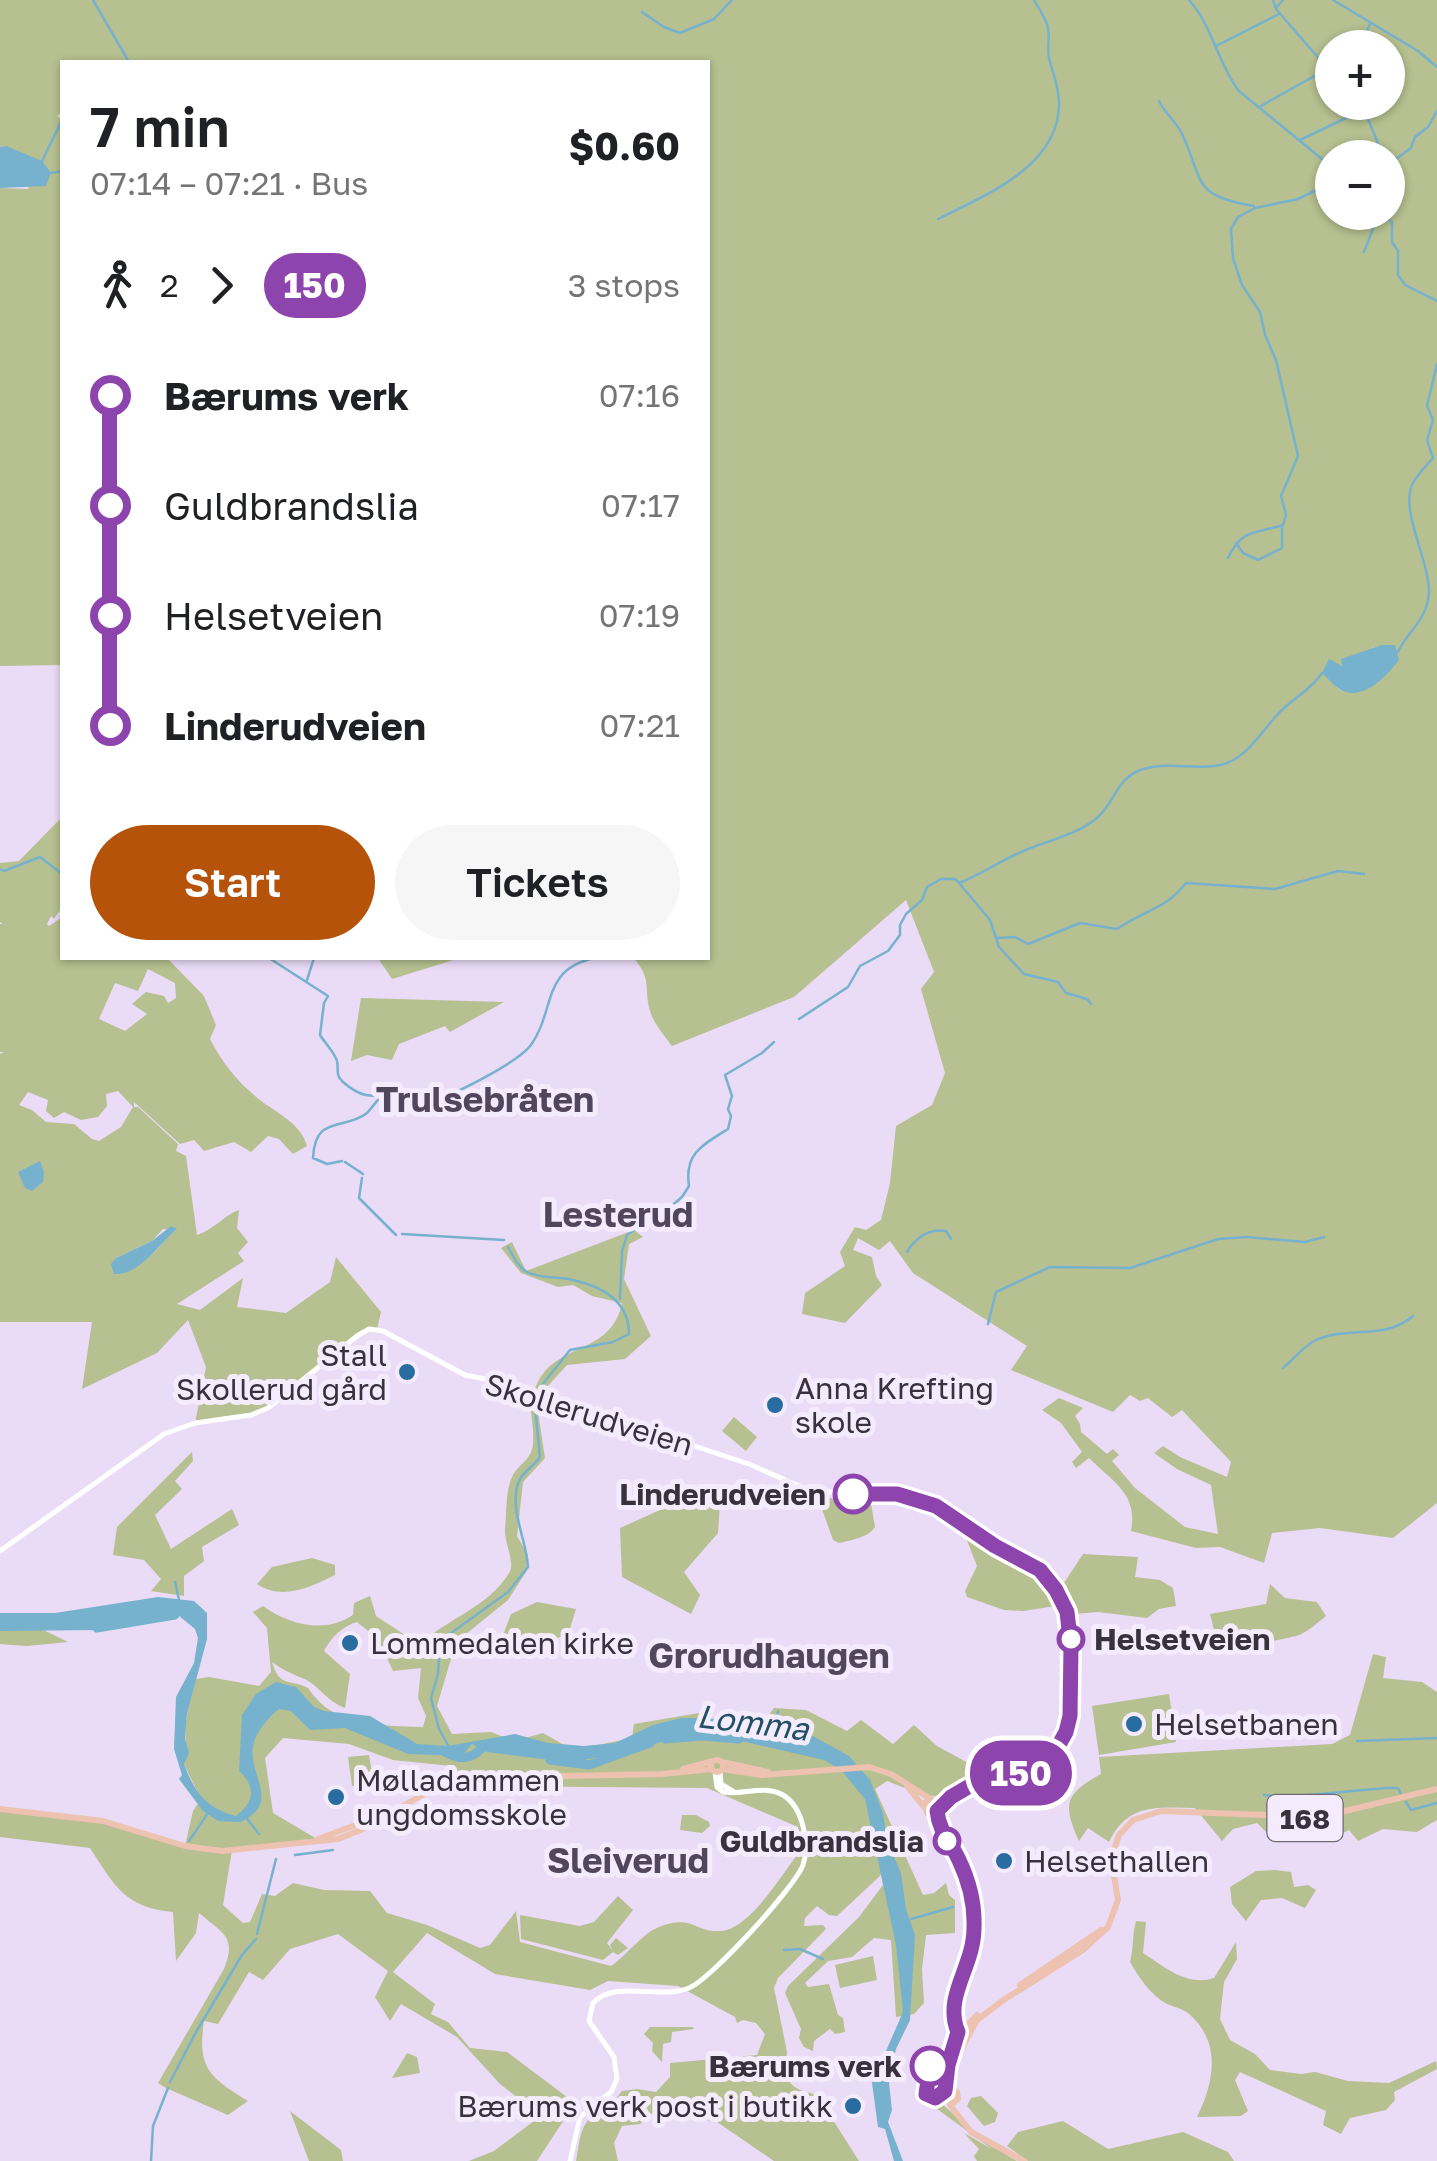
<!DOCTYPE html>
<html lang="en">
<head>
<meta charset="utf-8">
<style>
	body { margin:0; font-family:"Golos Text",sans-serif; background:#f6f6f6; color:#202124; height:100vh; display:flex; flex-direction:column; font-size:38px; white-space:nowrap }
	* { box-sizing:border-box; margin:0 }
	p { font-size:32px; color:#757577 }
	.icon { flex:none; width:55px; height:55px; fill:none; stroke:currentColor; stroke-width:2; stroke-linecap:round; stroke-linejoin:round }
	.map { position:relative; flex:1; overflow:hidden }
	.details { position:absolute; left:60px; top:60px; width:650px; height:900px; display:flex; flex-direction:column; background:#fff; border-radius:0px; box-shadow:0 2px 8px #0004 }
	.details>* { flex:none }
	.badge { padding:0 20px; border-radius:32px; font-size:35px; line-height:65px }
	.fabs { position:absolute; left:1315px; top:30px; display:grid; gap:20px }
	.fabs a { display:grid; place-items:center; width:90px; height:90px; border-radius:50%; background:#fff; box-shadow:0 2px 8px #0004; font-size:50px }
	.map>.badge { position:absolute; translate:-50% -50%; box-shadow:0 0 0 5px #fff }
	.legs { display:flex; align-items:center; gap:15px; height:110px; padding:0 30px; font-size:32px }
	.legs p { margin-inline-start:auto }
	.headline { display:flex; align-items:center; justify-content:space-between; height:170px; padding:0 30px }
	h1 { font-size:55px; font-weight:600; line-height:75px }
	.button { display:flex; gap:20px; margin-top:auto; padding:20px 30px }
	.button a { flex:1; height:115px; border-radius:60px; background:#b45309; color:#fff; font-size:40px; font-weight:600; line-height:115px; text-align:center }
	.button a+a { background:#f6f6f6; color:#202124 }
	ul { padding:0 30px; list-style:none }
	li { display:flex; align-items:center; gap:35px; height:110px; font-size:38px }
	li i { display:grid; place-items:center; width:15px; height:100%; margin:0 12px; background:currentColor }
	li i::after { content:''; width:25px; height:25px; margin:-12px; border:8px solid; border-radius:50%; background:#fff }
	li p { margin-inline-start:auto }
	li:first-child i { background:linear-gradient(#0000 50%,currentColor 0) }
	li:last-child i { background:linear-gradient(currentColor 50%,#0000 0) }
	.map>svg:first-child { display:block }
	.green { fill:#b7c090; fill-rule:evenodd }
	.water { fill:#76b1cd }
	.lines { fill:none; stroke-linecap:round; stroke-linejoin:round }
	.stream { stroke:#76b1cd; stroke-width:2.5 }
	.river { stroke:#76b1cd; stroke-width:9 }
	.minor { stroke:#fff; stroke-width:5 }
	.major { stroke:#edc2b0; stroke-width:6 }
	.line-1-casing { stroke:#fff; stroke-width:22 }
	.line-1 { stroke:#8e44ad; stroke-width:15 }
	.poi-dot { fill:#296ca1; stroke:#f4ebfc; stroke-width:4 }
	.stop-1-dot { fill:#fff; stroke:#8e44ad; stroke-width:5 }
	.labels { text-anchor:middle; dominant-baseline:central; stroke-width:10; stroke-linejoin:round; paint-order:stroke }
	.shield { fill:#f4ebfc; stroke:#706a76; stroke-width:2.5 }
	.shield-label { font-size:28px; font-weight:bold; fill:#38323c }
	.poi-label { font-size:30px; fill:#38323c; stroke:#f4ebfc; text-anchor:start }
	.street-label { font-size:30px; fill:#38323c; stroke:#f4ebfc }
	.stop-label { font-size:30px; font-weight:bold; fill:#38323c; stroke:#f4ebfc; text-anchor:end }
	.water-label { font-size:32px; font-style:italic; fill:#215065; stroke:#f4ebfc }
	.quarter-label { font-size:35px; font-weight:bold; fill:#52465d; stroke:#f4ebfc }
</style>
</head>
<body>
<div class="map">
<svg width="1437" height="2161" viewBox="0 0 1437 2161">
	<rect width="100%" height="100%" fill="#eadbf7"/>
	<path class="green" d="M0,0H1437V1503L1393,1538L1320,1528L1272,1533L1264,1563L1220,1547L1196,1548L1131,1531C1138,1494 1114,1483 1089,1458L1076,1468L1072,1462L1082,1452L1061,1423L1042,1410L1059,1398L1083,1408L1075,1416L1080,1424L1081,1432L1107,1454L1113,1449L1119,1455L1112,1461L1135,1488L1185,1527L1218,1534L1211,1485L1177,1469L1154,1453L1163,1446L1180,1457L1227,1477L1231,1462L1182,1410L1172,1417L1148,1398L1140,1401L1130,1395L1113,1412L1011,1370L1027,1346L913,1273L890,1241L879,1250L858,1238L853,1250L872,1257L876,1276L882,1285L845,1323L802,1314L805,1293L845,1266L840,1252L855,1227L866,1230L881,1220L890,1183L896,1126L932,1105L945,1073L921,989L934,972L906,900L794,997L672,1046C664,1035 654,1024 650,1011C643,984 653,983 634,958H708V62H62V113L57,116L62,120V665L0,666V188L29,189L6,146L0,147ZM1332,48H1388V102H1332ZM1332,158H1388V212H1332ZM1375,647L1361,692L1340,690L1326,675L1336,664L1343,666Z
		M62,817V907L54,919L51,916L47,924L49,926L62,917V958H167L204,996L216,1025L210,1039C222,1062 235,1079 255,1096C272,1111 301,1122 307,1146L293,1154L279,1139L268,1136L251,1152L234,1142L204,1151L194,1140L180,1144L134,1102V1107H138L178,1144L176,1151L186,1156L197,1235C215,1229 224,1215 239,1210L237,1228L248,1242L238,1253L244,1261L177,1304L200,1310L243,1278L237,1307L286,1313L330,1282L336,1257L381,1312L377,1329L364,1331L268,1408L232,1418L195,1423L206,1367L188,1320L157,1353L82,1389L92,1322H0V1054L4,1052H0V924H3L0,922V863L19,861ZM148,969L175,983L176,998L168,1003L164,996L146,992L132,1004L147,1014L125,1031L99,1019L115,983L138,991ZM118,1091L133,1107L121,1127L99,1141L92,1139L74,1124L46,1122L32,1110L19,1105L28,1092L48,1100L46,1111L54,1118L64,1112L81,1120L98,1117L107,1106L106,1094ZM163,1229L176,1230C149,1253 158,1263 116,1258L152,1241Z
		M378,958H460L392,979Z
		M361,998L504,1002L450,1032L445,1026L399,1044L392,1060L367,1055L351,1061Z
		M634,1230L643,1237L629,1244L624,1279L651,1336L625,1359L567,1365L536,1399L545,1458L523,1482L517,1536L528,1555L526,1572L508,1600L456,1642L437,1706L452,1734L491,1732L514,1741L543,1733L573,1750L632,1738L634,1724L699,1713L709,1721L762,1724L774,1708L806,1710L847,1731L861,1720L893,1744L914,1725L937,1746L979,1769L1061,1738C1040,1778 1006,1772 968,1787C961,1790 955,1796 948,1796C927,1799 906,1788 887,1781L875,1789L923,1895L934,1893L946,1883L949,1895L955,1900V1933L926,1935L922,1969L924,2003L914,2014L896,2017L891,1940L874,1938L852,1957L828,1961L805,1983L808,1987L829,1984L838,2015L843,2018L845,2032L835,2034L830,2029L814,2041L813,2051L804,2047L799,2038L801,2029L785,1993L788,1986L859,1917L883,1885L881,1875L837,1916L829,1915L817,1906L805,1918L804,1926L823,1925L826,1929L778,1978L774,1988L787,2052L785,2068L795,2066V2071L787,2076C791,2090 804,2091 817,2095L859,2161H774L717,2122L655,2111L640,2124L622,2126L614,2143L618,2161H576C579,2147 579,2130 589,2119C599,2108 613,2104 622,2091L637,2089L656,2092L670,2077V2063L757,2055L765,2034L756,2023L743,2020L737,2023L735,2017L678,1986L608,1981L590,1990L495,1974L427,1933L393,1972L435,2004L431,2014L448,2022L470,2048L507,2052L575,2103L537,2161H469L494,2151L534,2121L530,2107L500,2084L457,2037L401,2004L390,2021L375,1997L388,1971L338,1934L290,1949L263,1980L249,1972L218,2024L204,2021C197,2068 209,2077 248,2101L228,2115L166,2088L158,2083L224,1969C237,1936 223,1934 199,1913L196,1933L176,1961L173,1912C125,1908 114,1885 90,1848L0,1837V1809L115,1824L185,1846L193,1811L201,1799L184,1764C188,1746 184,1739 186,1722C188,1707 193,1693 196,1679L209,1677L259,1686L271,1672L267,1628L253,1612L263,1606C289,1625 325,1634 353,1615L354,1603L370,1596L376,1616L420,1645C447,1618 488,1608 509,1573C516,1563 504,1543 505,1529C507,1512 505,1490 513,1475C519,1464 532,1459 533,1444C535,1419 525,1408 537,1384C557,1341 611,1356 622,1303L592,1296L573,1285L558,1287L521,1273L501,1248L512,1242L526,1271ZM357,1622L378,1639L393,1671L421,1668L418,1698L426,1716L423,1727C379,1725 335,1729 308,1688C288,1678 280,1688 272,1662C283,1670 290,1673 302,1678C317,1683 326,1701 345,1708L350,1674L324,1651C331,1637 343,1626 357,1622ZM283,1738L349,1744L393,1760L451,1766L450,1792L476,1786L707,1788L798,1827L800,1851C782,1874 749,1931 719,1931C694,1932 693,1914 659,1927C644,1932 626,1956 611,1966L520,1942L516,1911L490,1945L480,1948L427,1925L387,1913L370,1891L324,1890L293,1883L275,1896L262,1894L250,1922L243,1923L223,1905L232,1850L317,1839L273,1813L265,1758Z
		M734,1417L757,1437L746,1451L722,1431Z
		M192,1452L193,1461L175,1481L182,1489L155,1515L171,1549L232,1509L239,1525L202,1547L204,1561L184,1576V1596L151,1591L161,1579L144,1560L113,1555L117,1527Z
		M700,1492L720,1503L718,1533L684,1572L700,1595L691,1614L622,1577L620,1528Z
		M817,1495L839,1500L870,1498L875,1527C868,1538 851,1540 839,1543L833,1540Z
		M961,1525C998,1552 1038,1563 1061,1605L1024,1611L1004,1610L967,1597L965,1591L977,1566Z
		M1083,1554L1138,1557L1135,1577L1160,1580L1173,1588L1176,1606L1159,1609L1147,1618L1098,1612L1074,1614L1062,1586Z
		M312,1558L335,1565V1575C311,1587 282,1601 257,1584L272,1567Z
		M1270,1584L1285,1598L1317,1602L1326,1616C1318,1622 1309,1631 1299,1635C1293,1638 1224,1650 1219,1649L1210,1614L1266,1604Z
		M537,1602L576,1609L568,1635L531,1645L503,1635L511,1614Z
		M9,1613L68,1642L27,1646L0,1644V1615Z
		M1373,1654L1386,1657L1383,1678L1422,1682L1437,1692V1820L1417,1832L1383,1829L1358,1841L1349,1830L1328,1840L1324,1833L1266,1832L1257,1823L1233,1829L1222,1841L1195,1808C1158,1807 1127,1803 1109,1842L1088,1828L1079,1841C1062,1803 1065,1794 1101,1774L1099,1757L1332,1744L1350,1735Z
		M1169,1694L1176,1742L1099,1755L1092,1706Z
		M369,1755L374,1784L352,1786L348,1757Z
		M1021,1783L1025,1797L998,1805L994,1791Z
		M682,1815H696L709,1822L710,1826L702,1833L680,1830Z
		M1275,1870L1291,1872L1294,1887L1308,1885L1316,1890L1305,1908L1282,1898L1261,1900L1246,1921L1232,1904L1230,1887L1256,1871Z
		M618,1896L633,1910L607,1943L613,1951L610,1945L616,1938L628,1948L618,1955L613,1952L603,1960L521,1939L520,1915L580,1926L594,1922Z
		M1136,1921L1146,1922L1143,1953C1165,1967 1187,1987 1214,1978L1236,1942L1237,1959L1224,1982L1220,2019L1230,2040L1255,2054L1270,2070L1301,2074L1315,2072L1348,2081L1389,2083L1436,2061L1437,2069L1394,2092L1395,2100L1386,2110L1350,2118L1341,2134L1323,2125L1326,2111L1240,2072L1235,2080L1248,2111L1241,2116L1197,2117C1214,2083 1222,2042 1189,2014C1184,2009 1174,2007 1167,2004C1151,1995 1139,1978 1130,1962C1134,1947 1132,1935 1136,1921Z
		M873,1956L877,1980L840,1988L835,1965Z
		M650,2027H693L694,2029L672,2032L671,2042L663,2044L662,2062L652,2051L653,2043L644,2034Z
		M407,2053L417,2057L420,2073L392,2078Z
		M912,2072C924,2108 931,2092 950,2111C971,2132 991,2146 1017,2161H977L974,2156L979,2149L964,2133L992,2149L922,2098Z
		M981,2096L998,2113L995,2122L984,2126L967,2106L971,2098Z
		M290,2111L341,2150L343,2161H309Z
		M1063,2121L1108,2149L1183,2132L1228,2152L1234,2161H1028L1007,2146L1018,2132Z"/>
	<path class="water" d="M6,146L42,161L51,173L46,186L0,188V147Z
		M1382,645H1395L1399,660C1387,675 1364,702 1341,690C1334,686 1328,678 1322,673L1329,659L1342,666L1341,659Z
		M40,1161L44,1172L43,1182L32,1191L25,1188L18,1172Z
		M171,1226L177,1229C159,1244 139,1276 114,1274L111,1264L116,1258L152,1241Z
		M158,1597L194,1601L207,1613V1639L187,1714L185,1738L189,1753L184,1764C195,1792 205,1808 236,1816C254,1802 257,1788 239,1771L242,1715L256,1694L276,1682L296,1687L314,1707L324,1711L370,1716L417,1744L448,1746L515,1734L548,1743L584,1746L615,1743L653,1725L681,1718H706L782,1726L809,1734L849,1756L870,1780L883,1813L887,1841L901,1873L906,1909L915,1935L910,2020L896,2049L889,2083L892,2110L888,2122L903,2161H894L885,2129L878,2127L872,2083L903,2012L896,1945L865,1799L841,1770L824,1760L698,1731L627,1752L583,1760L558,1761L487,1752L472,1744L462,1756L408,1754L345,1728L310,1730L291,1711L279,1709C269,1717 258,1729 254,1742C245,1774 284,1802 240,1822L218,1821L203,1811L179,1779L182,1775L174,1749L176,1697L194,1663L198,1638L195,1629L178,1615L140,1617L103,1630L0,1631V1613H55Z"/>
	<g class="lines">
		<path class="stream" d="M93,0L129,62
			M1189,0C1212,25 1218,64 1239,91L1328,164
			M1273,0L1276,9L1328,69
			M1333,0L1418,51L1437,67
			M1276,8L1283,0
			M642,12L664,27L680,33L714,19L732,0
			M1216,46L1279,14
			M1359,48L1370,24
			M1159,101C1165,114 1176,121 1182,134C1205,183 1191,195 1254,206
			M1361,102L1384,158
			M1261,106L1332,66
			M1300,140L1365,109
			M1341,158L1361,149L1377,151
			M42,161L62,120
			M1389,164L1411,148L1415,137L1428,127L1437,111
			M51,173L62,171
			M1387,212L1388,219L1392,222V242L1398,251V275L1405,285L1437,301
			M938,219C984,196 1060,166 1059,103C1059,87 1053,74 1049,58C1047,48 1050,38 1048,28C1046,18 1039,9 1034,0
			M1364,252L1374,226L1371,212
			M1236,543L1243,553L1258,560L1282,548V527
			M1228,558C1242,528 1255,534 1283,525L1286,515L1281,496L1298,456L1276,360L1265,335L1260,312L1242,285L1233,258L1231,229L1238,217L1255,208L1298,199L1327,185L1322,170L1332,163
			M1398,652C1409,628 1428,621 1429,590C1429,561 1399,508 1413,483C1418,474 1426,466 1433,458L1427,440L1433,420L1427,406L1437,364
			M0,869L4,871L40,857L62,874
			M960,884L990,920L999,947L1024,974L1058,982L1066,993L1087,999L1091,1004
			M997,938L1015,937L1028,944L1080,923L1117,929C1144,910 1165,910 1186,883L1275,889L1338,871L1364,874
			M269,958L328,996L324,1003L320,1035C325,1043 335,1053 337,1061C339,1070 335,1075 343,1082C369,1105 380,1092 408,1094C418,1095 428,1100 438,1098C459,1093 519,1061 531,1045C556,1009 541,969 595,958
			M307,980L314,958
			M799,1019L848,987L860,966L888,951L900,935V925L906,914L922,900L927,887L941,879H955L959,883C981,875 999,861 1021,852C1045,841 1078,835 1098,817C1114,803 1116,781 1138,771C1162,761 1189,769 1214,766C1245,763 1259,734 1278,714C1292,699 1311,690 1322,673
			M342,1161L327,1164L313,1158C315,1114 344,1131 367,1113C371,1109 374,1104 378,1100
			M345,1162L363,1174
			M362,1178L359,1198L396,1235
			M668,1209L682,1197L689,1186C684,1153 703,1145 728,1129L731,1116L728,1109L732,1096L725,1075L762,1053L774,1042
			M402,1234L504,1240
			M508,1247C513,1256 518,1267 527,1272C540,1279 559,1276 573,1280C604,1287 629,1302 629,1334L613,1342L570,1350L538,1390
			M907,1252C915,1238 929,1228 946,1231L951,1239
			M620,1299L622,1251L627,1235L661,1212
			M988,1324L996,1292L1050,1267L1130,1268L1218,1239L1247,1237L1305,1242L1324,1237
			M1283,1368C1293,1360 1303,1347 1314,1341C1346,1325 1385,1341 1413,1316
			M175,1582L179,1600
			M774,1725L778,1711
			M1357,1741L1437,1738
			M449,1747L439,1729L431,1698L438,1674L440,1641L508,1592L528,1567C527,1541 508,1507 519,1481C523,1472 534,1466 540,1457L534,1397
			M1264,1795L1286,1797L1386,1788H1398L1401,1794
			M1406,1802L1411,1810L1437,1803
			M245,1816L259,1834
			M189,1841L208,1813
			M295,1855L333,1850
			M911,1919L953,1907
			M257,1934L276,1859
			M784,1950L800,1949L823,1959
			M170,2082L196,2032L242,1955L256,1939
			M151,2161L153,2126L168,2088"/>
		<path class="river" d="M97,1628L175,1615
			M665,1739L702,1736L739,1739
			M445,1752C459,1760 470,1760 482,1748
			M550,1760L589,1765L650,1743"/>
		<path class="minor" d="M0,1551L164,1434L195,1423L251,1415L268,1408L357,1336L369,1329L383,1331L465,1375L525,1387L576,1414L619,1417L658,1434L749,1464L808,1490L919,1499L944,1510L1046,1576L1065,1604L1071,1647L1070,1716L1067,1732L1056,1750L1040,1765L974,1784L938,1808
			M720,1771L721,1784L734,1792
			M570,2161L580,2117L611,2092L617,2079L614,2057L589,2021L593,2003C616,1979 660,2000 689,1988C710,1980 795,1887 803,1865C810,1844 803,1807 783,1795C763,1784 742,1796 723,1792L717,1787L715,1772"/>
		<path class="major" d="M711 1766a6 6 0 1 1 12 0a6 6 0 1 1-12 0Z
			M722,1762L768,1772
			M683,1769L713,1761
			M722,1769L762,1775L869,1767L891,1774L929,1798
			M907,1786L923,1806
			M0,1809L103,1821L185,1846L222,1851L338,1839L363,1829L431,1790L466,1778L662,1774L712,1769
			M937,1811L927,1813L924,1803L931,1799L938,1804C934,1834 965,1866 971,1897C976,1920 975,1943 968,1966C958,1999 935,2008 957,2044L962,2045
			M318,1839L372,1819
			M1020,1985L1101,1930
			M952,2008L959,2032
			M960,2032L977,2015
			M945,2091L947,2069L955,2042
			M950,2105L958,2099L957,2092L952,2089L951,2068L977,2020L1005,1999L1083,1950L1108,1927L1118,1900L1112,1864L1114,1850L1119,1835L1133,1820L1161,1811L1320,1817L1437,1789
			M950,2105L971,2132L1024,2161"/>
	</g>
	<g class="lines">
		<g class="line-1-casing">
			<path id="line-1" d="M853,1494H897L936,1506L995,1546L1040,1570L1056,1590L1067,1612L1071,1647L1070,1716L1066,1732L1056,1750L1029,1770L968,1787L951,1797L937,1811C939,1831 951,1843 959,1860C969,1881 975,1905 974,1928C974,1967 943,1996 958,2032L948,2065L945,2091L935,2098L926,2094L930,2066"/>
		</g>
		<use href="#line-1" class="line-1"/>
	</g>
	<g class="poi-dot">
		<circle cx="407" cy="1372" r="10"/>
		<circle cx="775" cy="1405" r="10"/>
		<circle cx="350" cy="1643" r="10"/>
		<circle cx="1134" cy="1724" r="10"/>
		<circle cx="336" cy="1797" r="10"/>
		<circle cx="1004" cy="1861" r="10"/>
		<circle cx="853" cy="2106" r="10"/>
	</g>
	<g class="stop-1-dot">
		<circle cx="853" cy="1494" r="18"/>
		<circle cx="1071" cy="1639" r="12"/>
		<circle cx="947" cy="1841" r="12"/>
		<circle cx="930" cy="2066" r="18"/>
	</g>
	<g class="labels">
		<rect class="shield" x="1267.5" y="1795" width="75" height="46" rx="8"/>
		<g class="shield-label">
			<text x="1305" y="1818">168</text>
		</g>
		<g class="poi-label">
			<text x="387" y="1355" text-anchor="end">Stall<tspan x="387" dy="34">Skollerud gård</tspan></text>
			<text x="795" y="1388">Anna Krefting<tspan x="795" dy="34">skole</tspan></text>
			<text x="370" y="1643">Lommedalen kirke</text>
			<text x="1154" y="1724">Helsetbanen</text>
			<text x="356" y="1780">Mølladammen<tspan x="356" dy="34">ungdomsskole</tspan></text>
			<text x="1024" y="1861">Helsethallen</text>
			<text x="833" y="2106" text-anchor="end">Bærums verk post i butikk</text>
		</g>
		<g class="street-label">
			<text transform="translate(589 1414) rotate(17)">Skollerudveien</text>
		</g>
		<g class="stop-label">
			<text x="826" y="1494">Linderudveien</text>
			<text x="1094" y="1639" text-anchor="start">Helsetveien</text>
			<text x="924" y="1841">Guldbrandslia</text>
			<text x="902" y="2066">Bærums verk</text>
		</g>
		<g class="water-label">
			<text transform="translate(753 1722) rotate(7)">Lomma</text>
		</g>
		<g class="quarter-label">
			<text x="485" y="1099">Trulsebråten</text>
			<text x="618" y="1214">Lesterud</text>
			<text x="769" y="1655">Grorudhaugen</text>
			<text x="628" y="1860">Sleiverud</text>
		</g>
	</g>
</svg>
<div class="fabs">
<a>+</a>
<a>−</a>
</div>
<b class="badge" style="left:1021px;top:1773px;background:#8e44ad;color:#fff">150</b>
<section class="details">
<div class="headline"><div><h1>7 min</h1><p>07:14 – 07:21 · Bus</p></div><b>$0.60</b></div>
<div class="legs"><svg class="icon" aria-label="walk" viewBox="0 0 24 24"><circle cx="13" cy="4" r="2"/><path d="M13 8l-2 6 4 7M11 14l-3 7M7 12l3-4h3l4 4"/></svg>2<svg class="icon" aria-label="forward" viewBox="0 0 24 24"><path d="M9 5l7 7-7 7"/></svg><b class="badge" style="background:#8e44ad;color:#fff">150</b><p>3 stops</p></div>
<ul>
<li><i style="color:#8e44ad"></i><b>Bærums verk</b><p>07:16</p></li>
<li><i style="color:#8e44ad"></i><span>Guldbrandslia</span><p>07:17</p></li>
<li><i style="color:#8e44ad"></i><span>Helsetveien</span><p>07:19</p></li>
<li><i style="color:#8e44ad"></i><b>Linderudveien</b><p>07:21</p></li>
</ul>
<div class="button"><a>Start</a><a>Tickets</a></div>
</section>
</div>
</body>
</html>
